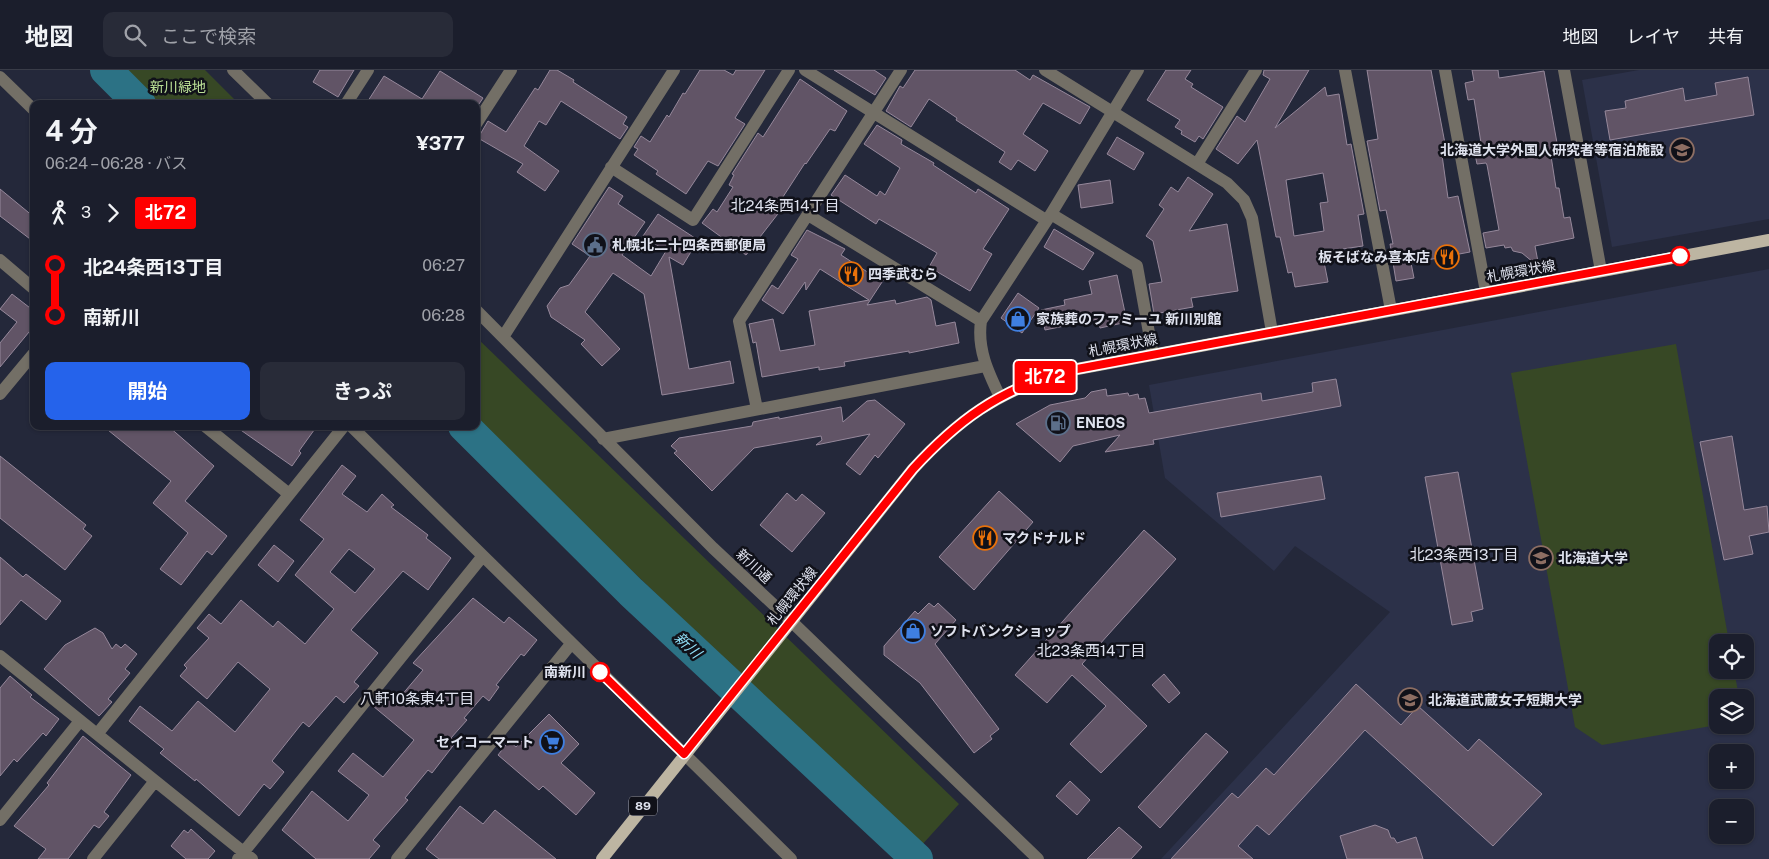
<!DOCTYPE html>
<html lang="ja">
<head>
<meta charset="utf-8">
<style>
	body { margin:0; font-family:"Public Sans","Noto Sans JP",sans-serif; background:#282b38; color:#f1f3f6; height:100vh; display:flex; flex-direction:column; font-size:19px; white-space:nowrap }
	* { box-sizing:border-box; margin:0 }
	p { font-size:16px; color:#a0a2a9 }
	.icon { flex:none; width:28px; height:28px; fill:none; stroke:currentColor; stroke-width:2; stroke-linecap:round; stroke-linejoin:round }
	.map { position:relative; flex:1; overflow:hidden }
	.side { position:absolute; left:30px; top:30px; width:450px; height:330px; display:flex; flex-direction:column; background:#1b1e2c; border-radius:10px; box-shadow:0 1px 4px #0004,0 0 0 1px #393c48 }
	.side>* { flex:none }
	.badge { padding:0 10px; border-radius:4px; font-size:18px; line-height:32px }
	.controls { position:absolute; left:1709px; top:564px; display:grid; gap:10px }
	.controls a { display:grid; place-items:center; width:45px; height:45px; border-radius:10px; background:#1b1e2c; box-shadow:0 1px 4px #0004,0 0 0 1px #393c48; font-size:25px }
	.map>.badge { position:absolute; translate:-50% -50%; box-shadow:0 0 0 2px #fff }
	.legs { display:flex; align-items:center; gap:8px; height:55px; padding:0 15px; font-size:16px }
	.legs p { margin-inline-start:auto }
	.headline { display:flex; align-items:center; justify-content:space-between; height:85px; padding:0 15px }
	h1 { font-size:28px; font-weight:700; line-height:38px }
	.cta { display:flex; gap:10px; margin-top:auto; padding:10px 15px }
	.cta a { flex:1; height:58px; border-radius:10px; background:#2563eb; color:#fff; font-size:20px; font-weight:700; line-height:58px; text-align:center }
	.cta a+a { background:#282b38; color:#f1f3f6 }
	ul { padding:0 15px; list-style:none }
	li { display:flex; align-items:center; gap:18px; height:50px; font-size:19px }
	li i { display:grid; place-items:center; width:8px; height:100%; margin:0 6px; background:currentColor }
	li i::after { content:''; width:12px; height:12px; margin:-6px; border:4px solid; border-radius:50%; background:#1b1e2c }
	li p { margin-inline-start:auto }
	li:first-child i { background:linear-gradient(#0000 50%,currentColor 0) }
	li:last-child i { background:linear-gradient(currentColor 50%,#0000 0) }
	header { display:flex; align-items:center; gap:30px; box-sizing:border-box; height:70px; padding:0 25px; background:#1b1e2c; border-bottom:1px solid #393c48 }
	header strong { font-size:24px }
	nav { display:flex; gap:28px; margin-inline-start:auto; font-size:18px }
	.search { width:350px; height:45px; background:#282b38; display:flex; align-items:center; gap:12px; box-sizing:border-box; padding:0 18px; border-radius:10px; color:#a0a2a9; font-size:19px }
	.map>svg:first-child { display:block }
	.built { fill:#2c3149; fill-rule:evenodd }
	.green { fill:#374825 }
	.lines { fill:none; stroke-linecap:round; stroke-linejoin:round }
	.river { stroke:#2c7285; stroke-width:32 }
	.building { fill:#615466; stroke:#96889b; fill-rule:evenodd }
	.minor { stroke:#736f66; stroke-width:12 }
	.major { stroke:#bdb5a2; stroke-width:12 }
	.line-1-casing { stroke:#fff; stroke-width:11 }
	.line-1 { stroke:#f00; stroke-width:8 }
	.stop-1-dot { fill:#fff; stroke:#f00; stroke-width:2.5 }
	.labels { text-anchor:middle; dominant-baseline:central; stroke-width:5; stroke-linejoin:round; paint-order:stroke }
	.shield { fill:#101119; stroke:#a1a3ae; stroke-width:1 }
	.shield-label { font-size:12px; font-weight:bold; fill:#dfe2ee }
	.park-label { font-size:14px; fill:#bbe096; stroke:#101119 }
	.poi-label { font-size:14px; font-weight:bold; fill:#dfe2ee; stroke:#101119; text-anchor:start }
	.street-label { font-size:14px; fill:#dfe2ee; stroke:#101119 }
	.stop-label { font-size:14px; font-weight:bold; fill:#dfe2ee; stroke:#101119; text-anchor:end }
	.neighbourhood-label { font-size:15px; fill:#dfe2ee; stroke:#101119 }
	.water-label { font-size:15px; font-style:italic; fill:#90def6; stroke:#101119 }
</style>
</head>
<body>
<header>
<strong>地図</strong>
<div class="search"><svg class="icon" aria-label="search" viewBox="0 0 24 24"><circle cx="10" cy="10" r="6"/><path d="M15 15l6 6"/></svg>ここで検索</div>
<nav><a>地図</a><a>レイヤ</a><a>共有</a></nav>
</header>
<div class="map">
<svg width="1769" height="789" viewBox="0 0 1769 789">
	<rect width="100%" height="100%" fill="#24283a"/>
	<path class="built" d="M1639,0H1769V149L1612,177L1582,10Z
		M1769,199V789H1161L1390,542L1295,476L1274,501L1165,408L1149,315ZM1718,572H1745V600H1718ZM1718,628H1745V655H1718ZM1718,682H1745V710H1718ZM1718,738H1745V765H1718Z"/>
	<path class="green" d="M117,0H205L239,34H151Z
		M476,267L959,734L920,777L476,351Z
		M1676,274L1729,572H1718V600H1734L1739,627L1718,628L1717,655L1602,675L1575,657L1511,303Z"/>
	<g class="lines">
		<path class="river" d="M106,0L140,34
			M464,356L631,522L917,789"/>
	</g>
	<path class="building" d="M320,0H354L338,27L313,12Z
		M550,0H557L574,10L573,12L627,47L623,54L628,57L620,69L561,31L546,55L539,51L524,76L559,101L545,121L517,102L523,94L478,68L488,51L506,62L535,18L538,20Z
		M700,0H724L733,5L736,0H765L735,48L745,54L718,96L708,91L686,124L656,104L658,101L634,85L638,79L634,77L641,66L650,72L667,45L669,47L683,23L685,24Z
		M834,0H874L886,8L875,25Z
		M915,0H1015L1030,10L1033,5L1090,37L1080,54L1043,33L1023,64L1048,81L1035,101L1018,90L1011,100L999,92L1005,82L956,50L957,48L929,29L911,57L886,41L900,16L903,18Z
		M1166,0H1191L1185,9L1193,14L1191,17L1223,37L1203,69L1199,66L1195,72L1181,64L1182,61L1175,57L1180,50L1147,30Z
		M1264,0H1309L1275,58L1325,17L1327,26L1339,24L1347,75L1351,74L1364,144L1358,145L1363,176L1322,182L1328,212L1295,217L1292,202L1288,203L1280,167H1276L1257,70L1238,94L1216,79L1237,46L1245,52L1270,9L1263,5ZM1323,103L1328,132L1320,133L1324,161L1294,166L1286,110Z
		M1367,0H1431L1447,84L1442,85L1448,128L1458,126L1470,182L1411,193L1414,208L1396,211L1390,174H1393L1386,140L1380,141L1367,71L1378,69Z
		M1472,0H1498L1499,8L1544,1L1559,84L1551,86L1556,118H1559L1564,148L1570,147L1574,168L1535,176L1539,197L1522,183L1513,181L1511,177L1505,178L1504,175L1486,178L1483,163L1499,160L1487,95L1486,93L1477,94L1473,74L1481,73L1474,29L1468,30L1465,13L1474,11Z
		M440,1L483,28L479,34H366L384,6L422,29Z
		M1748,7L1754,45L1610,70L1605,41L1626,38L1625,31L1683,18L1685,31L1717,25L1715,13Z
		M800,9L847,41L835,61L830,59L806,94L805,93L779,133L784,136L746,185L702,153L713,139L717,142L733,117L729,115L734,105L732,104L758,63L763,67Z
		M877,55L902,70L901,74L934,93L933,95L976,123L978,119L1009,139L983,179L992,184L970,221L929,197L937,183L879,149L876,154L831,125L845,105L877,126L880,121L885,125L900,98L864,74Z
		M1117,67L1144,83L1134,100L1107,84Z
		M1188,107L1213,124L1189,161L1227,154L1238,221L1191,228L1193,237L1154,244L1149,214L1162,212L1153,171L1146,166L1164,139L1159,135L1171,117L1178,122Z
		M1110,110L1113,133L1081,138L1078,115Z
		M609,117L623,126L618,134L645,152L622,185L651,206L666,181L643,166L658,144L698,170L683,195L669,187L689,299L730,291L734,313L662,325L644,224L613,203L585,242L620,279L602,296L581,274L585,270L551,247L547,236L560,218L569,215L590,186L572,174Z
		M0,119L34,147V172L0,146Z
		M1054,159L1094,183L1083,200L1044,177Z
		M807,160L845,179L841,185L869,203L872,197L886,206L867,235L895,230L896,234L927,227L931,230L936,256L955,252L959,273L909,283V281L844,292L845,296L819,300V297L762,307L756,272L753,273L749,254L773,249L780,281L815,275L809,241L869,230L820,199L806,220L805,212L783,244L762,230L772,215L778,219L798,189L791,185Z
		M1117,205L1127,252L1100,258L1098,249L1045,260L1041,240L1065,235L1064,230L1092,224L1089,211Z
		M1018,223L1039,238L1022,263L1001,248Z
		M12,224L34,241V256L0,297V273L17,252L0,239Z
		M1336,309L1341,336L1153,370L1154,374L1105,382L1120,365L1073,376L1060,392L1016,354L1050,335L1085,328L1091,322L1106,319L1107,326L1128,323L1129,326L1138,324L1139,329L1145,328L1149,343L1261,323L1262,331L1313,322L1312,313Z
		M875,330L905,354L878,388L875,385L860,405L846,394L870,364L816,375L822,370L821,366L754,378L712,421L674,383L677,381L671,376L679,368L752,356L753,352L779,347V349L841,337L843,352L867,331Z
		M103,356H168L214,396L185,431L227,466L212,485L207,481L181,515L160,499L188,463L153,433L171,411Z
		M235,356H317L299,381L301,383L292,396Z
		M1732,366L1744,440L1767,436L1769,462L1749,466L1753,484L1724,490L1700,372Z
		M0,386L86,455L83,459L92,466L65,500L0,448Z
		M342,395L356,406L342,424L367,442L382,424L394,435L391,437L428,465L426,468L451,488L428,520L403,501L351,560L378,583L354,612L359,616L344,633L336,626L309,657L303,652L272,691L284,702L270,719L264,714L239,746L196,709L195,711L160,683L164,679L129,651L140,636L172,661L198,631L235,662L270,619L238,592L207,629L180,606L187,598L184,595L209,568L197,558L209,544L221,554L241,530L273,557L278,551L305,574L334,539L295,505L324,469L300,450ZM349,479L375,499L355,523L330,502Z
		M1458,402L1483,539L1471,542L1473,551L1452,555L1425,407Z
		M1321,406L1325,429L1221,447L1217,423Z
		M999,421L1033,452L974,520L939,487Z
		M787,423L796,431L802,424L825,443L792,482L760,455Z
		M1144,460L1176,489L1082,594L1147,656L1101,703L1070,674L1106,636L1072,605L1047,633L1015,605Z
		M274,475L294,491L278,512L258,495Z
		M0,487L23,507L26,504L61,531L46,550L21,530L0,555Z
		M473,528L504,553L509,547L537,570L524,586L521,584L496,615L499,617L489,631L483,626L464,648L467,650L451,668L456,672L432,703L428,700L405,728L408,730L373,770L380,776L369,789H316L282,760L312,721L348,751L369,725L338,701L353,683L383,707L414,670L373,636L384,624L395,633L423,600L413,593Z
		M929,533L934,537L938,533L956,550L935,574L999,659L990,666L992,669L974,683L920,613L884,585V576L915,541L918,544Z
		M95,558L103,563L112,579L116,574L121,578L125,574L137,584L125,599L130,603L108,629L112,632L99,646L44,599L65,575Z
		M1164,604L1180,623L1169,633L1152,615Z
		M10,606L32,625L30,627L59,649L46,666L43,663L17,692L14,689L0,706V618Z
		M1356,614L1401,655L1418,636L1468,681L1479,669L1542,724L1493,776L1365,660L1269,765L1257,755L1238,776L1253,789H1171L1232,723L1238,728L1266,698L1274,705Z
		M549,644L579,674L561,693L595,723L576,745L543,716L539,720L498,685L509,671L516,677Z
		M1206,663L1228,682L1160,758L1138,737Z
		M83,666L131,705L104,742L109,746L99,758L94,755L68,789H38L46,779L14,756L49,715L47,713Z
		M1070,711L1090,730L1077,745L1056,726Z
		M460,736L483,754L495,740L556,789H439L426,779Z
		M1375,755L1388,760L1391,768H1394L1397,773L1416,767L1423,789H1347L1340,766Z
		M1119,757L1142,777L1131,789H1087Z
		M191,759L215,781L208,789H186L171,776L184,760L188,763Z"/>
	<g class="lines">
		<path class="minor" d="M233,0L268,34
			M805,0L1046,150
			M1045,0L1227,113L1244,130L1252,148L1272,262
			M1345,0L1391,240
			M1445,0L1486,222
			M1564,0L1601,201
			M0,7L34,40
			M346,34L368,0
			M476,54L511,0
			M1197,94L1256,0
			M611,97L693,150L789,0
			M1051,144L1137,196L1153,285
			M808,145L981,251
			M0,190L34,219
			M476,240L713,478L791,551L1038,789
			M503,267L674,0
			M0,324L34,283
			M1000,327C988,302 977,279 981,251L1051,144L1138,0
			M757,339L739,251L901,0
			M205,356L289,424
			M351,356L791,789
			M603,369L985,296
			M0,586L252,789
			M98,663L344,356
			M0,750L80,651
			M93,789L155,711
			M238,789L482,487
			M397,789L571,574"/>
		<path class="major" d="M602,789L913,399C959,349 996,323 1061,302L1769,170"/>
	</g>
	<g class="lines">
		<g class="line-1-casing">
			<path id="line-1" d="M600,602L684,684L913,399C958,350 997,322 1061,302L1680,186"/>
		</g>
		<use href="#line-1" class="line-1"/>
	</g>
	<defs>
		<g id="university-ring" transform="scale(1.25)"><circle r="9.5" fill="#101119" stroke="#8d6e63" stroke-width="1.5"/><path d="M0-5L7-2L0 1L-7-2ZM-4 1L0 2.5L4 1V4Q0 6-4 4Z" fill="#8d6e63"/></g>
		<g id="civic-ring" transform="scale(1.25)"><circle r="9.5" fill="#101119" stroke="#5c6f8a" stroke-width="1.5"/><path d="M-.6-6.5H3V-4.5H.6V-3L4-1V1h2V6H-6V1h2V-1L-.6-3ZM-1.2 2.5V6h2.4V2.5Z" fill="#5c6f8a"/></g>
		<g id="restaurant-ring" transform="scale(1.25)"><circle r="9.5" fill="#101119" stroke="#e8710a" stroke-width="1.5"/><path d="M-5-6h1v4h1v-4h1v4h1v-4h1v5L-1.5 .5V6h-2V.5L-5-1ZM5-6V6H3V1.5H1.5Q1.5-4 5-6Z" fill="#e8710a"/></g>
		<g id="shop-ring" transform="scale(1.25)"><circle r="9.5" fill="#101119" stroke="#3f7fe0" stroke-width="1.5"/><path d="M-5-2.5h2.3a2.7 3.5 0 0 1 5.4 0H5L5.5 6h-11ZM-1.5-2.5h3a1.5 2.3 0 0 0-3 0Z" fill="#3f7fe0"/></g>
		<g id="fuel-ring" transform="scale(1.25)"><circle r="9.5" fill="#101119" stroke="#5c6f8a" stroke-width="1.5"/><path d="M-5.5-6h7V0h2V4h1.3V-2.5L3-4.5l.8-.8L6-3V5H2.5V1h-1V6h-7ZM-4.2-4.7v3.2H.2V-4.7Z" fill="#5c6f8a"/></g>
		<g id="supermarket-ring" transform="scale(1.25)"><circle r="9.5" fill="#101119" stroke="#3f7fe0" stroke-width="1.5"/><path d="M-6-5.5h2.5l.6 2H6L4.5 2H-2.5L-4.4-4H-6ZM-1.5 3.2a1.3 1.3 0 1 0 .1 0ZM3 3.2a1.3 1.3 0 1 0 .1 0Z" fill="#3f7fe0"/></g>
	</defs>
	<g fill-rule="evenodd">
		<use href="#university-ring" x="1682" y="80"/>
		<use href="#civic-ring" x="595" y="175"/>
		<use href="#restaurant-ring" x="1447" y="187"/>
		<use href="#restaurant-ring" x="851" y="204"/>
		<use href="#shop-ring" x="1018" y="249"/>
		<use href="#fuel-ring" x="1058" y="353"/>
		<use href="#restaurant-ring" x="985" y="468"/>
		<use href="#university-ring" x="1541" y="488"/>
		<use href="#shop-ring" x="913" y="561"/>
		<use href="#university-ring" x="1410" y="630"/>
		<use href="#supermarket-ring" x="552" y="672"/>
	</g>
	<g class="stop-1-dot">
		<circle cx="1680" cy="186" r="9"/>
		<circle cx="600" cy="602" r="9"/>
	</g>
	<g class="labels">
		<rect class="shield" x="629" y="726.5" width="28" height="19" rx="4"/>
		<g class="shield-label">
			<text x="643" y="736">89</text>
		</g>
		<g class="park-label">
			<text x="178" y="17">新川緑地</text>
		</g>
		<g class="poi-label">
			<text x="1664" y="80" text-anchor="end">北海道大学外国人研究者等宿泊施設</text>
			<text x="612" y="175">札幌北二十四条西郵便局</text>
			<text x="1430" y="187" text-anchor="end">板そばなみ喜本店</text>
			<text x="868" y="204">四季武むら</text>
			<text x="1036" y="249">家族葬のファミーユ 新川別館</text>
			<text x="1076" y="353">ENEOS</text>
			<text x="1002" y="468">マクドナルド</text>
			<text x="1558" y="488">北海道大学</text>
			<text x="930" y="561">ソフトバンクショップ</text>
			<text x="1428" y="630">北海道武蔵女子短期大学</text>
			<text x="534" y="672" text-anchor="end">セイコーマート</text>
		</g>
		<g class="street-label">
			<text transform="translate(1521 201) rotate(-10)">札幌環状線</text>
			<text transform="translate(1123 275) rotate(-11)">札幌環状線</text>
			<text transform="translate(754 496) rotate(43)">新川通</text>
			<text transform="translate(792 526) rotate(-51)">札幌環状線</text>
		</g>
		<g class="stop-label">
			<text x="586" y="602">南新川</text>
		</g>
		<g class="neighbourhood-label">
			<text x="785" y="135">北24条西14丁目</text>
			<text x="1464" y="484">北23条西13丁目</text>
			<text x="1091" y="580">北23条西14丁目</text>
			<text x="417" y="628">八軒10条東4丁目</text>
		</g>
		<g class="water-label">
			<text transform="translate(688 575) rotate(43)">新川</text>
		</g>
	</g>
</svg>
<div class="controls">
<a><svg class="icon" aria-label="locate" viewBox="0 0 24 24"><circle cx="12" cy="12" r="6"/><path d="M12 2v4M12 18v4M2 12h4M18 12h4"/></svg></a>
<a><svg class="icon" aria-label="layers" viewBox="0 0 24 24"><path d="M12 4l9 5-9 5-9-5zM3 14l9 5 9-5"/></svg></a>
<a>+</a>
<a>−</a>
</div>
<b class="badge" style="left:1045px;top:307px;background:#f00;color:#fff">北72</b>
<section class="side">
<div class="headline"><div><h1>4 分</h1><p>06:24 – 06:28 · バス</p></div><b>¥377</b></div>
<div class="legs"><svg class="icon" aria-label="walk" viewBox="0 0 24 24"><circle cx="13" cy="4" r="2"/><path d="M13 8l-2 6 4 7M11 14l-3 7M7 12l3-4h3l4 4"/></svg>3<svg class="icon" aria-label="forward" viewBox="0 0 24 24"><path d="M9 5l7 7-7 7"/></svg><b class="badge" style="background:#f00;color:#fff">北72</b></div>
<ul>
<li><i style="color:#f00"></i><b>北24条西13丁目</b><p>06:27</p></li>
<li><i style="color:#f00"></i><b>南新川</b><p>06:28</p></li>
</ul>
<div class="cta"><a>開始</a><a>きっぷ</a></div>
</section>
</div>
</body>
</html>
